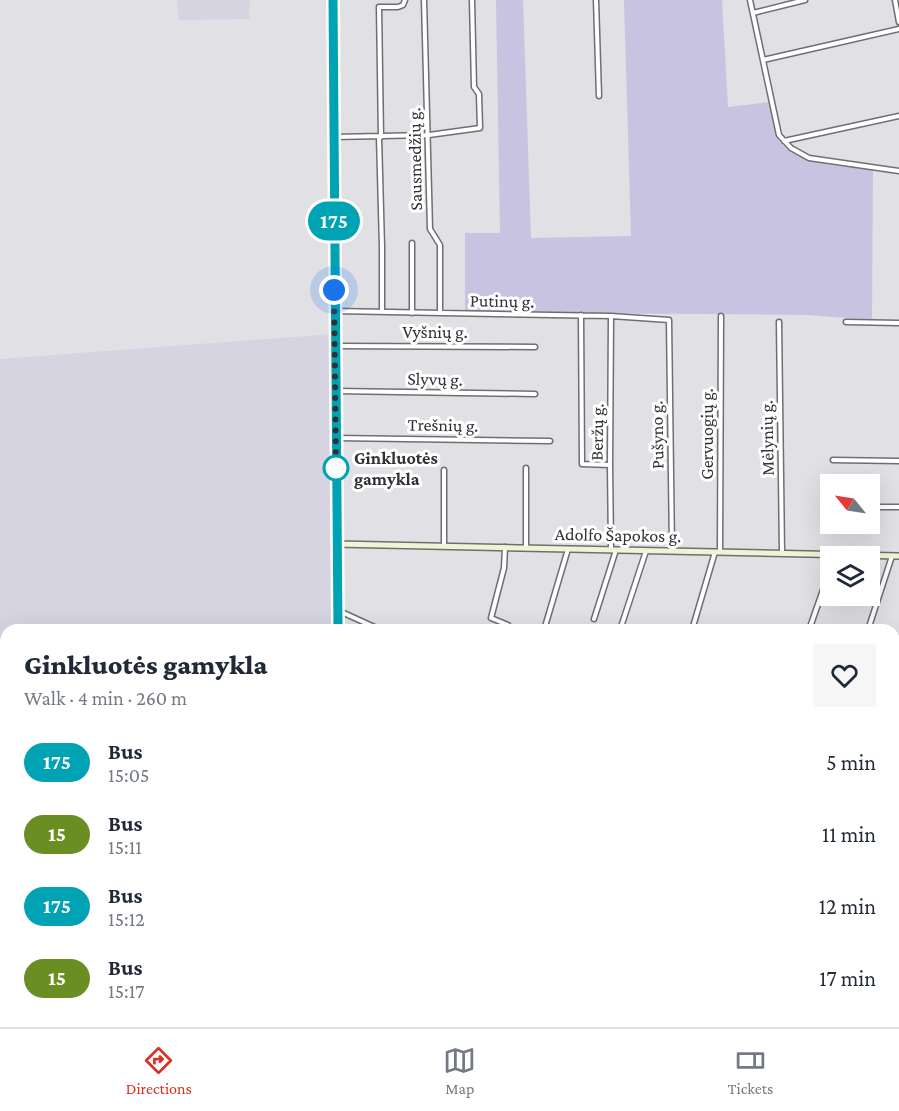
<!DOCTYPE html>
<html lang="en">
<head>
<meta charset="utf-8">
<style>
	body { margin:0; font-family:"Crimson Pro",serif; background:#f6f6f7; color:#1f2937; height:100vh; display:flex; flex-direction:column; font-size:22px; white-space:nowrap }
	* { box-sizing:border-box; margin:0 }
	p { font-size:20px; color:#747a83 }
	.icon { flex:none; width:33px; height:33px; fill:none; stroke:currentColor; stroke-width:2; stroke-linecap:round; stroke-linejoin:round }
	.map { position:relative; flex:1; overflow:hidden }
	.details { position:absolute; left:0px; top:624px; width:900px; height:404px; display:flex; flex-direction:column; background:#fff; border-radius:18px 18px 0 0; box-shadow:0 6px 24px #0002 }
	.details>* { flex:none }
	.badge { padding:0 12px; border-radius:20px; font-size:21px; line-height:39px }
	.needle { width:39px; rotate:300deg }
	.buttons { position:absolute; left:820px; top:474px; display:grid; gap:12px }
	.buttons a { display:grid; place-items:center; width:60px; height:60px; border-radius:0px; background:#fff; box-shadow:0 6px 24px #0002; font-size:30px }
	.you { position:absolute; width:30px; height:30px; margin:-15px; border:4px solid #fff; border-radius:50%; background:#1a73e8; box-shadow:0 0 0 9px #1a73e833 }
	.map>.badge { position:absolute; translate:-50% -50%; box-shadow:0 0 0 3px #fff }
	.round { display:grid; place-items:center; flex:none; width:63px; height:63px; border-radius:0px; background:#f6f6f7 }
	.summary { display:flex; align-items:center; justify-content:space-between; height:102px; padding:0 24px }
	h1 { font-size:28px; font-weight:800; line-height:45px }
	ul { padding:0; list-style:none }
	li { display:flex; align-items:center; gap:18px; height:72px; padding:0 24px }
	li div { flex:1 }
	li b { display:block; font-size:22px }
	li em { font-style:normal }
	li .badge { min-width:66px; font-weight:700; text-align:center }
	.tab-bar { display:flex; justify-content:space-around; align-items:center; height:84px; border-top:2px solid #e0e1e3; background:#fff; font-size:16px; color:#747a83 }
	.tab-bar a { display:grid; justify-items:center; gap:3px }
	.tab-bar .on { color:#d93025 }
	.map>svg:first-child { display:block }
	.built { fill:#d6d4e0 }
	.green { fill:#c7c3e1 }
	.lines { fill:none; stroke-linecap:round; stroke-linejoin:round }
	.street-casing { stroke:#6f6f72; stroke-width:7 }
	.secondary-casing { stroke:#6f6f72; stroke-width:8 }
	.street { stroke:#fff; stroke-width:4 }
	.secondary { stroke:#f1f3d5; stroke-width:5 }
	.line-casing { stroke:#fff; stroke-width:14 }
	.line { stroke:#00a3b4; stroke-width:9 }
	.walk { stroke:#313133; stroke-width:6; stroke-dasharray:0 10.8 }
	.stop-dot { fill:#fff; stroke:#00a3b4; stroke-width:3 }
	.labels { text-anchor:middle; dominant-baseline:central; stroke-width:6; stroke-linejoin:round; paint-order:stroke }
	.street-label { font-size:18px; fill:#313133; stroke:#fff }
	.stop-label { font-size:18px; font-weight:bold; fill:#313133; stroke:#fff; text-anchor:start }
</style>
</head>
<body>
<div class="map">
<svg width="899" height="1027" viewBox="0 0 899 1027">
	<rect width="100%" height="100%" fill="#e1e0e4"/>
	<path class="built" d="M177,0H250L249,19L179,20Z
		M333,334L335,630H6V706H0V359Z"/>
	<path class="green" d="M496,0H523L531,238L631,236L624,0H722L728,107L770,102C772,112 772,124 776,134C787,166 846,166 873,170L872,320L808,315L465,312V233H500Z"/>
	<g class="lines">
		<g class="street-casing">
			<path id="street" d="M424,0L430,229L440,245V313
				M596,0L599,96
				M750,0L779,135L791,148L809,158L899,171
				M895,0L899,22
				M753,13L805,0
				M763,60L899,29
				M334,137L429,135L480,128L479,94L474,87L472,0
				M379,137L382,247V312
				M381,137L379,7H398L403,5L405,0
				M784,141L899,116
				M335,311L611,316L669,320L672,550
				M412,313V243
				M581,315L582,464L610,465
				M611,316L610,465L611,549
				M779,322L782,553
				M846,322L899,323
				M335,346L535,347
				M335,391L535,394
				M336,438L550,441
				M833,460L899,461
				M526,468V548
				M444,470V546
				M827,505L831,506
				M870,507H899
				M337,544V630
				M505,547L504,568L491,618L508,625
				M720,551L721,316
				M337,610L381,630
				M594,619L616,550
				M544,630L568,549
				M620,630L646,551
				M692,630L715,552
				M809,630L831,567
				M868,630L892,556
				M340,1022L353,1027
				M248,1027L250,1022"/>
		</g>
		<g class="secondary-casing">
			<path id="secondary" d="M333,0L337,544L899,556"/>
		</g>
		<use href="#street" class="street"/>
		<use href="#secondary" class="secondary"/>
	</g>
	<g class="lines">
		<g class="line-casing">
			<path id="line" d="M333,0L338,630"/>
		</g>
		<use href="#line" class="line"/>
		<path class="walk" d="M334,290L336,468"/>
	</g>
	<circle class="stop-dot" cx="336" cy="468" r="12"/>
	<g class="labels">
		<g class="street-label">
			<text transform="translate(415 159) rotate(-91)">Sausmedžių g.</text>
			<text transform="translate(502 301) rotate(1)">Putinų g.</text>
			<text x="435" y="332">Vyšnių g.</text>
			<text transform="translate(435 379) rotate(1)">Slyvų g.</text>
			<text transform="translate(443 425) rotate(1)">Trešnių g.</text>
			<text transform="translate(597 432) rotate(-89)">Beržų g.</text>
			<text transform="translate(707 434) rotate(-90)">Gervuogių g.</text>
			<text transform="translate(657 435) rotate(-91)">Pušyno g.</text>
			<text transform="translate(767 438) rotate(-91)">Mėlynių g.</text>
			<text transform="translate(618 535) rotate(1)">Adolfo Šapokos g.</text>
		</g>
		<g class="stop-label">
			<text x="354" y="458">Ginkluotės<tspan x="354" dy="21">gamykla</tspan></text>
		</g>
	</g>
</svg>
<div class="buttons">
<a><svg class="needle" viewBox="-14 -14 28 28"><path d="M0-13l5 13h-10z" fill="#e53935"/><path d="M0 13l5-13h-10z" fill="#747a83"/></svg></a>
<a><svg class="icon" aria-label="layers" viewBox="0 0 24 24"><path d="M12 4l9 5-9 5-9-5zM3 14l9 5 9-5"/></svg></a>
</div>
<div class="you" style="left:334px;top:290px"></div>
<b class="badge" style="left:334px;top:221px;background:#00a3b4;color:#fff">175</b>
<section class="details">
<div class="summary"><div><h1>Ginkluotės gamykla</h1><p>Walk · 4 min · 260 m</p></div><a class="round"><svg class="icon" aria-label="heart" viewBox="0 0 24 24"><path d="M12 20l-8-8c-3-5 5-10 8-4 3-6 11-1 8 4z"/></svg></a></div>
<ul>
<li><span class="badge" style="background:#00a3b4;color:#fff">175</span><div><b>Bus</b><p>15:05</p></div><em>5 min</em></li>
<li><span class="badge" style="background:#6b8e23;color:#fff">15</span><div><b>Bus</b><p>15:11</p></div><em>11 min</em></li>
<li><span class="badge" style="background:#00a3b4;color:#fff">175</span><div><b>Bus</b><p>15:12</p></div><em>12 min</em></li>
<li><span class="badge" style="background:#6b8e23;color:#fff">15</span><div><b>Bus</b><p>15:17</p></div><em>17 min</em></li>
</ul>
</section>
</div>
<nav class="tab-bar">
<a class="on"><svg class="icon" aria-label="directions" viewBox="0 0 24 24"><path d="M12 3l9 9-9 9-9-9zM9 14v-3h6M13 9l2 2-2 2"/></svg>Directions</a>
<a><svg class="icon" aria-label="map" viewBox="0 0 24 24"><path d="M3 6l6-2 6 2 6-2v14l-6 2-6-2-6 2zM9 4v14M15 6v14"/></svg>Map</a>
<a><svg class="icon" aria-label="tickets" viewBox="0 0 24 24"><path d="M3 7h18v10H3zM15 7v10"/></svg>Tickets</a>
</nav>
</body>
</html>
